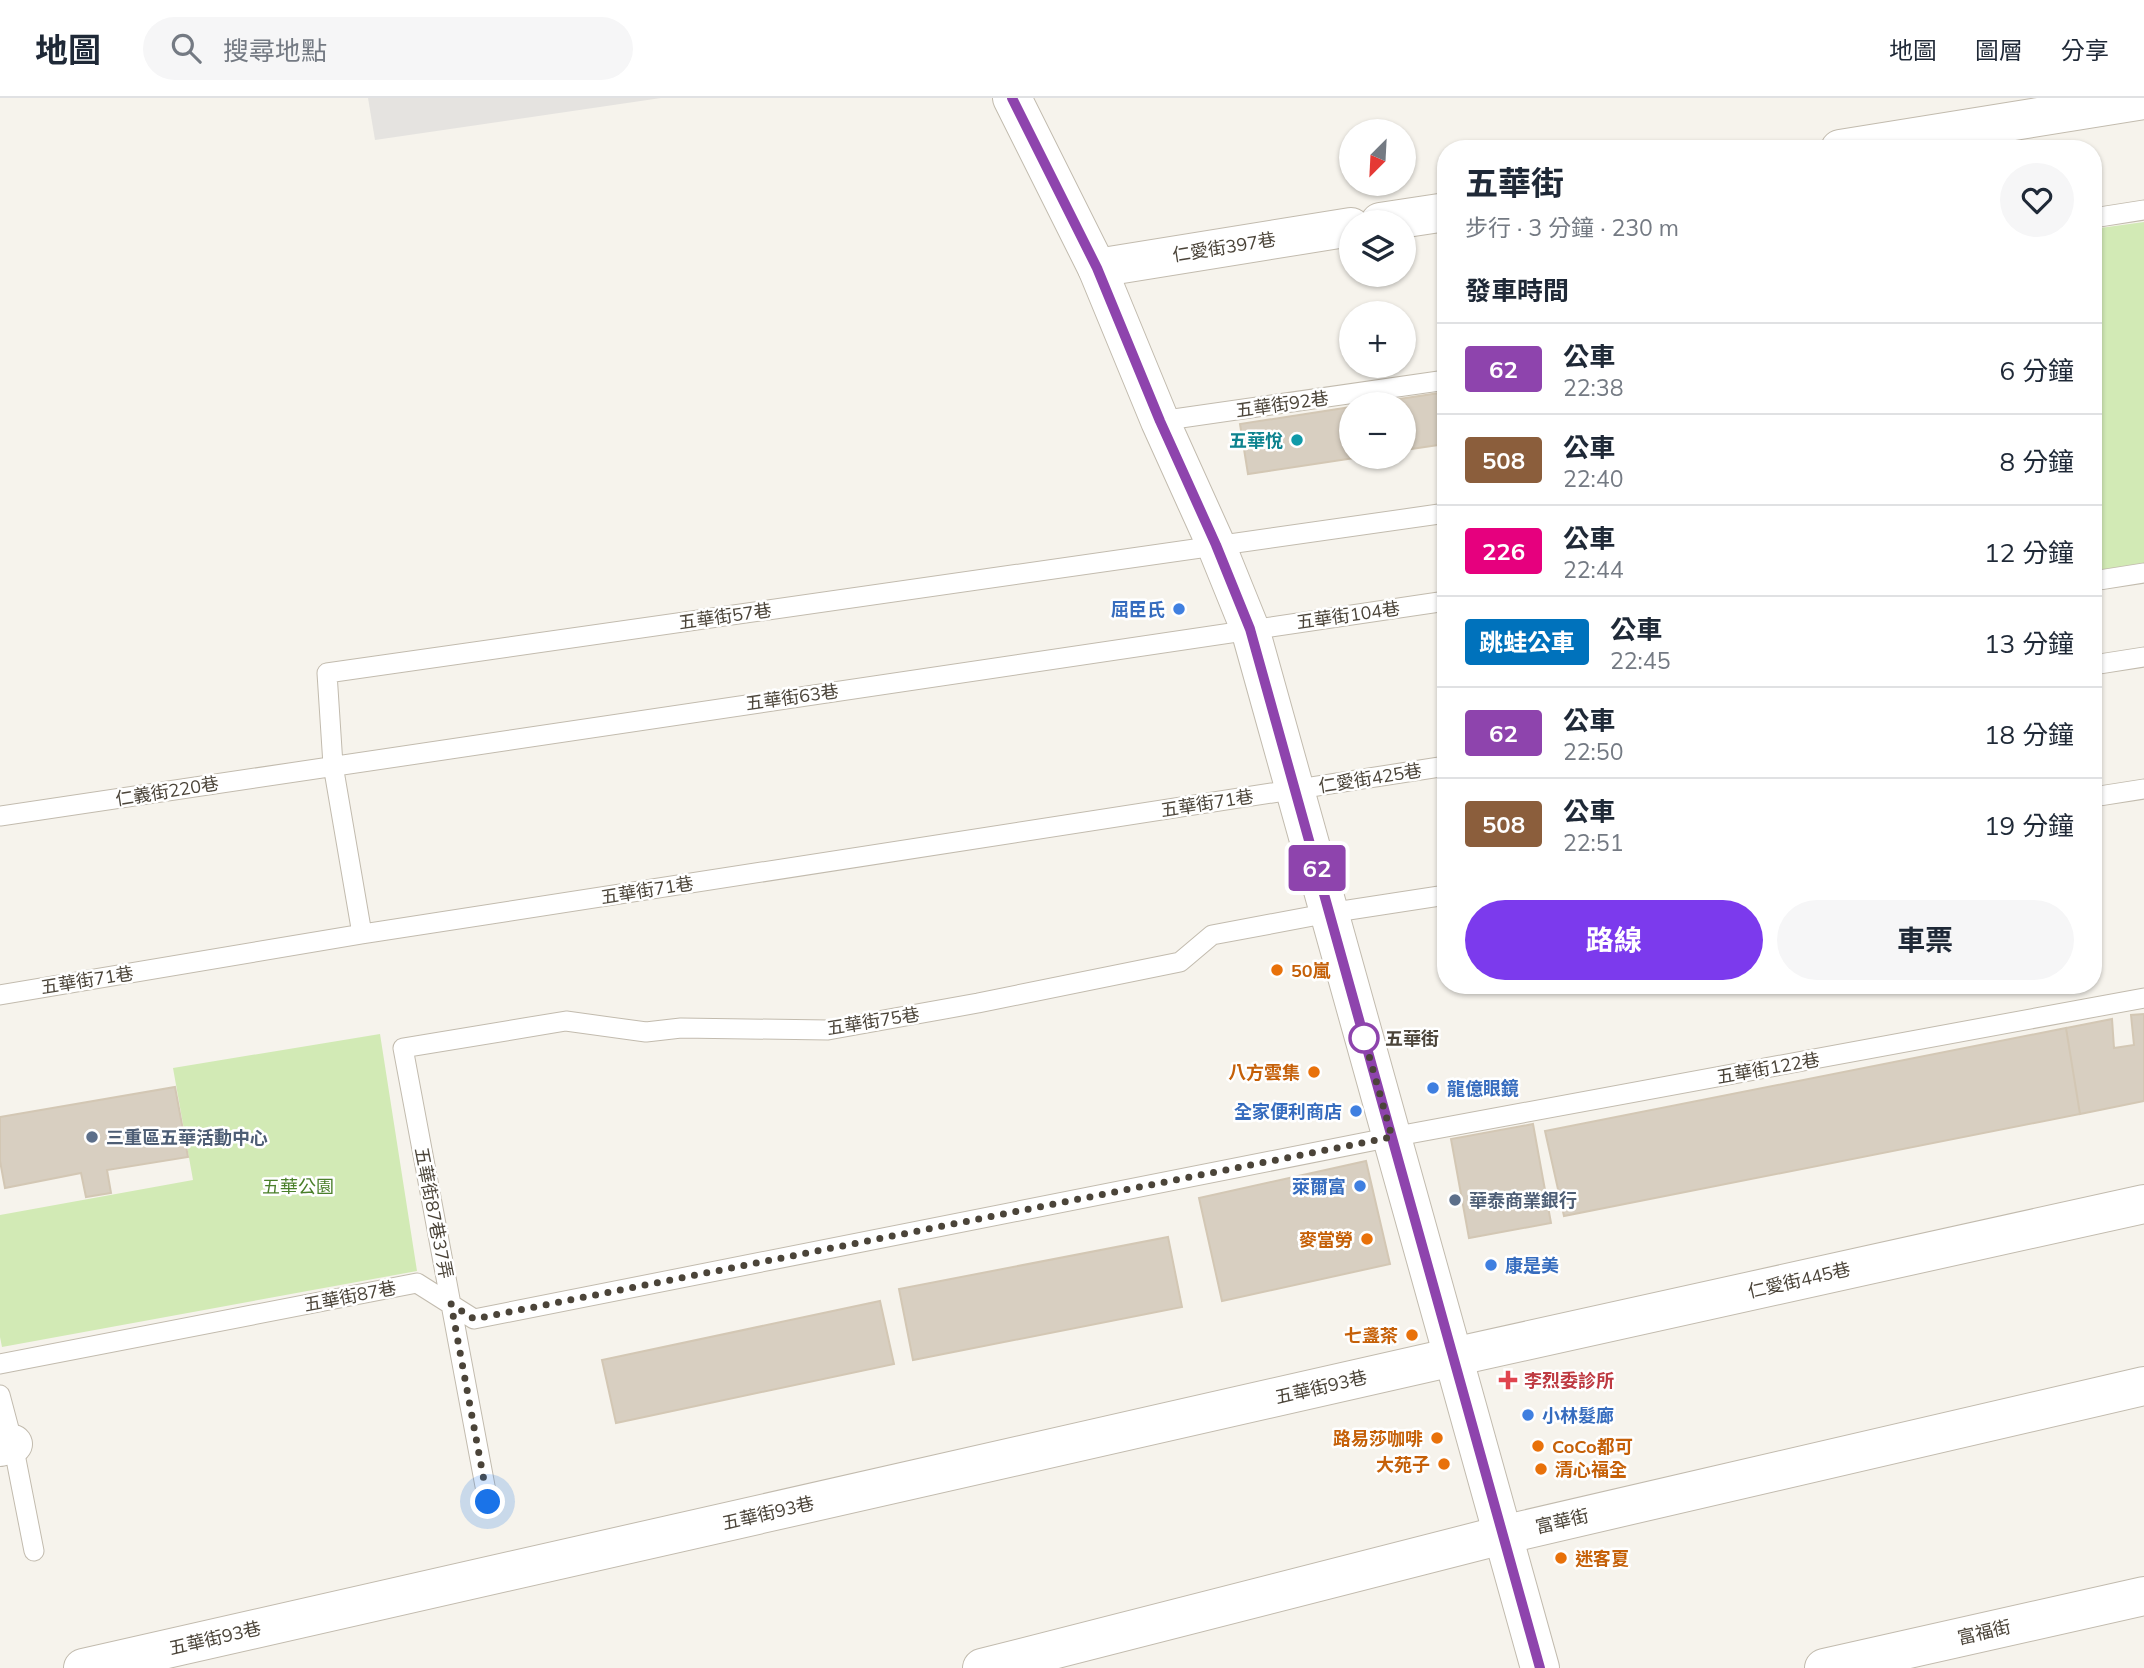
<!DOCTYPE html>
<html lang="zh-TW">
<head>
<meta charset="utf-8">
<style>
	body { margin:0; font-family:Mulish,"Noto Sans TC",sans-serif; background:#f6f6f7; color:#1f2937; height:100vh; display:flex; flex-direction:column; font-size:26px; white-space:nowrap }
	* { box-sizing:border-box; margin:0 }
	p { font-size:23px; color:#747a83 }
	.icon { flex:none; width:38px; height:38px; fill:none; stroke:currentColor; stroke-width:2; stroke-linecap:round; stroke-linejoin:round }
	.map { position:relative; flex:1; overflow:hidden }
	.details { position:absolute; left:1437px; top:42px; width:665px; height:854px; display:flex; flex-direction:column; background:#fff; border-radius:28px; box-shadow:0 2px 5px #0004 }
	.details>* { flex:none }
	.badge { padding:0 14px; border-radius:5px; font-size:24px; line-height:46px }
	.needle { width:46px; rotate:204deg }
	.fabs { position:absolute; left:1339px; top:21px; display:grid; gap:14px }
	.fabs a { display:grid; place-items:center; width:77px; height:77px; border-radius:50%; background:#fff; box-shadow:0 2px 5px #0004; font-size:35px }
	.you { position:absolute; width:35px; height:35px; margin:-18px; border:5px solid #fff; border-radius:50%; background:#1a73e8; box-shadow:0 0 0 10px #1a73e833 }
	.map>.badge { position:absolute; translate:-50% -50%; box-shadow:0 0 0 4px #fff }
	h2 { padding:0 28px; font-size:26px; line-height:63px }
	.round { display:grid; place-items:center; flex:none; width:74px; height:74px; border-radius:37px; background:#f6f6f7 }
	.headline { display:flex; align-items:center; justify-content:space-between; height:119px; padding:0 28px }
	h1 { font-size:33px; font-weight:700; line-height:52px }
	.action { display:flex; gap:14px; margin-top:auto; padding:14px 28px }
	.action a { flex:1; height:80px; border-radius:42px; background:#7c3aed; color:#fff; font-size:28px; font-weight:700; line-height:80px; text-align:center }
	.action a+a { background:#f6f6f7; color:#1f2937 }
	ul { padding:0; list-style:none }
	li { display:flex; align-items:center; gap:21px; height:91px; padding:0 28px; border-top:2px solid #e0e1e3 }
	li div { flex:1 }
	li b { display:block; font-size:26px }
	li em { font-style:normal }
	li .badge { min-width:77px; font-weight:700; text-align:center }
	header { display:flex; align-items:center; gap:42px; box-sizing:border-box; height:98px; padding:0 35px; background:#fff; border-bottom:2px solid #e0e1e3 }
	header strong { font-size:33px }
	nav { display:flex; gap:38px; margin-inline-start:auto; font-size:24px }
	.search { width:490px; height:63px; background:#f6f6f7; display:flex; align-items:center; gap:18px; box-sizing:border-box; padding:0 24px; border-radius:38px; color:#747a83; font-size:26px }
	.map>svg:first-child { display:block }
	.green { fill:#d2eab5 }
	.parking { fill:#e5e3e0 }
	.building { fill:#d8cfc1; stroke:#d3c7b4; stroke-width:2 }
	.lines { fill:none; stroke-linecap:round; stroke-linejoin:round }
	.service-casing { stroke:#c2bbae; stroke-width:21 }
	.minor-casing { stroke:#c2bbae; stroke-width:40 }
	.tertiary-casing { stroke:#c2bbae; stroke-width:40 }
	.service { stroke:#fff; stroke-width:19 }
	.minor { stroke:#fff; stroke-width:38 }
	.tertiary { stroke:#fff; stroke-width:38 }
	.line-casing { stroke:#fff; stroke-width:16 }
	.line { stroke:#8e44ad; stroke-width:10 }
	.walk { stroke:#4b4439; stroke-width:7; stroke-dasharray:0 12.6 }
	.culture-dot { fill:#0f9aa8; stroke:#fff; stroke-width:2.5 }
	.shop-dot { fill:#3f7fe0; stroke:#fff; stroke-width:2.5 }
	.food-dot { fill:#e8710a; stroke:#fff; stroke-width:2.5 }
	.stop-dot { fill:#fff; stroke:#8e44ad; stroke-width:3.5 }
	.service-dot { fill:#5c6f8a; stroke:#fff; stroke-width:2.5 }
	.health-dot { fill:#e0444e; stroke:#fff; stroke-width:2.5 }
	.labels { text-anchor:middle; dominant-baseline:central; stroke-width:5; stroke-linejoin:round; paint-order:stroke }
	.street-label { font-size:18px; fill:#4b4439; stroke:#fff }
	.culture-label { font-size:18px; font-weight:bold; fill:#0d838f; stroke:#fff; text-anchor:end }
	.shop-label { font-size:18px; font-weight:bold; fill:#366cbe; stroke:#fff; text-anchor:end }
	.food-label { font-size:18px; font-weight:bold; fill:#c56008; stroke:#fff; text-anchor:end }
	.stop-label { font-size:18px; font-weight:bold; fill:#4b4439; stroke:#fff; text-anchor:start }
	.service-label { font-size:18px; font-weight:bold; fill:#4e5e75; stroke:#fff; text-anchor:start }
	.park-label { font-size:18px; fill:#4a7f2a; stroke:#fff }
	.health-label { font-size:18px; font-weight:bold; fill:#be3a42; stroke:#fff; text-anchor:start }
</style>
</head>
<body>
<header>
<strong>地圖</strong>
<div class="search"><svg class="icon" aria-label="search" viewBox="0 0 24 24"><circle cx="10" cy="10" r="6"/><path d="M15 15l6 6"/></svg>搜尋地點</div>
<nav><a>地圖</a><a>圖層</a><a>分享</a></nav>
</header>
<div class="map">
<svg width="2144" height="1570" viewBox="0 0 2144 1570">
	<rect width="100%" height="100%" fill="#f6f3ec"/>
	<path class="green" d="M2144,124V467L2093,474V131Z
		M380,936L417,1173L2,1249L0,1239V1117L193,1082L173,970Z"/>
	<path class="parking" d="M368,0H661L375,42Z"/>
	<path class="building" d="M1446,294V346L1404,352V306H1366Z
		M1351,309V359H1361L1248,376L1240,326Z
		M2144,916V1003L2080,1016L2066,930L2112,921L2114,950L2134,947L2131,917Z
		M2066,930L2080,1016L1564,1118L1545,1033Z
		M175,989L188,1059L107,1072L111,1095L86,1099L81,1075L5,1090L0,1063V1019Z
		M1533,1026L1551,1125L1469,1140L1451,1041Z
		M1366,1063L1390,1166L1222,1203L1199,1100Z
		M1168,1139L1182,1209L913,1262L899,1191Z
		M880,1203L894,1266L616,1325L602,1262Z"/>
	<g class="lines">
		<g class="service-casing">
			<path id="service" d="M2093,120L2144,112
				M1160,323L1446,282
				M2093,483L2144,475
				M2093,567L2144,559
				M2093,699L2144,691
				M0,718L1446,503
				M362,836L333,667L327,575L1446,415
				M0,897L362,836L1446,668
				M0,1266L417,1185L474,1221L1392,1039L2144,900
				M0,1297L13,1346L34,1453
				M488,1404L403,950L566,923L646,934L681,930L828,932L978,905L1180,864L1212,837L1329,815L1446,797"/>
		</g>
		<g class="minor-casing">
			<path id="minor" d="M1840,51L2144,2
				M1380,124L1446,114
				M1097,170L1351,129
				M0,1349L13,1346
				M83,1570L1453,1259L2144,1106
				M982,1570L1502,1437L2144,1288
				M1824,1570L2144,1498"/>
		</g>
		<g class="tertiary-casing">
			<path id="tertiary" d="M1012,0L1097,170L1160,323L1216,447L1250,531L1540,1570"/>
		</g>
		<use href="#service" class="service"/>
		<use href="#minor" class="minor"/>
		<use href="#tertiary" class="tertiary"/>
	</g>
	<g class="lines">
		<g class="line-casing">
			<path id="line" d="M1012,0L1097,170L1160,323L1216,447L1250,531L1540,1570"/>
		</g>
		<use href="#line" class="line"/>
		<path class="walk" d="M488,1404L451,1206L474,1221L1392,1039L1364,940"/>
	</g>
	<circle class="culture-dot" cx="1297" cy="342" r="7"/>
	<g class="shop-dot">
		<circle cx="1179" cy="511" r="7"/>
		<circle cx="1433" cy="990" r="7"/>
		<circle cx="1356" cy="1013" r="7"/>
		<circle cx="1360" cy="1088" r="7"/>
		<circle cx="1491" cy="1167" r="7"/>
		<circle cx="1528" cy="1317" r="7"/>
	</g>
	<g class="food-dot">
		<circle cx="1277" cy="872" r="7"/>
		<circle cx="1314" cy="974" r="7"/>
		<circle cx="1367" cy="1141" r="7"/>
		<circle cx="1412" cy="1237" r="7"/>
		<circle cx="1437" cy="1340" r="7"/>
		<circle cx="1538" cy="1348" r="7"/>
		<circle cx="1444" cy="1366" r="7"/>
		<circle cx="1541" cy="1371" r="7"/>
		<circle cx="1561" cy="1460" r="7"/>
	</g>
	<circle class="stop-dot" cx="1364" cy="940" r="14"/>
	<g class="service-dot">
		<circle cx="92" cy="1039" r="7"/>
		<circle cx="1455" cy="1102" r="7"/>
	</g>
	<path class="health-dot" d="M1504.5 1271.5h7v7h7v7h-7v7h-7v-7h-7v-7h7z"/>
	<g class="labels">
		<g class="street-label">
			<text transform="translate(1224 149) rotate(-9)">仁愛街397巷</text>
			<text transform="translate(1282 306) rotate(-8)">五華街92巷</text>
			<text transform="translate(1348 517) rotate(-8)">五華街104巷</text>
			<text transform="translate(725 518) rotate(-8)">五華街57巷</text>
			<text transform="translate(792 599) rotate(-8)">五華街63巷</text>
			<text transform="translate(1370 680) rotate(-9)">仁愛街425巷</text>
			<text transform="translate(167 693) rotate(-9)">仁義街220巷</text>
			<text transform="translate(1207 705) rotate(-9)">五華街71巷</text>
			<text transform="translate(647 792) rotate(-9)">五華街71巷</text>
			<text transform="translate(87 882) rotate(-9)">五華街71巷</text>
			<text transform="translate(873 923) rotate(-9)">五華街75巷</text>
			<text transform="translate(1768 970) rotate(-10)">五華街122巷</text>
			<text transform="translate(434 1115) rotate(79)">五華街87巷37弄</text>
			<text transform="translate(1799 1182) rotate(-13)">仁愛街445巷</text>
			<text transform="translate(350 1198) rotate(-11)">五華街87巷</text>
			<text transform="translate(1321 1289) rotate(-13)">五華街93巷</text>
			<text transform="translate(768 1415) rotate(-13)">五華街93巷</text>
			<text transform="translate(1562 1423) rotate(-13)">富華街</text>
			<text transform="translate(1984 1534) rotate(-13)">富福街</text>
			<text transform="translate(215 1540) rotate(-13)">五華街93巷</text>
		</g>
		<g class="culture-label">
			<text x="1283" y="342">五華悅</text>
		</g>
		<g class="shop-label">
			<text x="1165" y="511">屈臣氏</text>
			<text x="1447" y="990" text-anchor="start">龍億眼鏡</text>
			<text x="1342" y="1013">全家便利商店</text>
			<text x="1346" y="1088">萊爾富</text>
			<text x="1505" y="1167" text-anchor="start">康是美</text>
			<text x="1542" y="1317" text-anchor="start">小林髮廊</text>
		</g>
		<g class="food-label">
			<text x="1291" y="872" text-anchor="start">50嵐</text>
			<text x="1300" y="974">八方雲集</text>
			<text x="1353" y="1141">麥當勞</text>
			<text x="1398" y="1237">七盞茶</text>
			<text x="1423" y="1340">路易莎咖啡</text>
			<text x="1552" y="1348" text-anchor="start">CoCo都可</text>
			<text x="1430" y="1366">大苑子</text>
			<text x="1555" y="1371" text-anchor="start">清心福全</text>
			<text x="1575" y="1460" text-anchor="start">迷客夏</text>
		</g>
		<g class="stop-label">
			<text x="1385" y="940">五華街</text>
		</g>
		<g class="service-label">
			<text x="106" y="1039">三重區五華活動中心</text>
			<text x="1469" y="1102">華泰商業銀行</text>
		</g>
		<g class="park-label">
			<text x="298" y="1088">五華公園</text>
		</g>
		<g class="health-label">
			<text x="1524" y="1282">李烈委診所</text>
		</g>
	</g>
</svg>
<div class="fabs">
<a><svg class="needle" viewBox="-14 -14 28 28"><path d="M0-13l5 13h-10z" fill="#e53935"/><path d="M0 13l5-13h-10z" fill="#747a83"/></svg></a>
<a><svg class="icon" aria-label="layers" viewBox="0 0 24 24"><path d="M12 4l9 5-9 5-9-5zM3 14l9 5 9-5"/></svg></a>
<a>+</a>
<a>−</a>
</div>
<div class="you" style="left:488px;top:1404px"></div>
<b class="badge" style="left:1317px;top:770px;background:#8e44ad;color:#fff">62</b>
<section class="details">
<div class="headline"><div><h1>五華街</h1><p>步行 · 3 分鐘 · 230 m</p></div><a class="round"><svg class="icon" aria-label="heart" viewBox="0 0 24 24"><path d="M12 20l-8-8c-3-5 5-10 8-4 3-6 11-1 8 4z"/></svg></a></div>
<h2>發車時間</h2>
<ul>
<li><span class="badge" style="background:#8e44ad;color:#fff">62</span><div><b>公車</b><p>22:38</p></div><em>6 分鐘</em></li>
<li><span class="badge" style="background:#8b5e3c;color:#fff">508</span><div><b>公車</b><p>22:40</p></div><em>8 分鐘</em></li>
<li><span class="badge" style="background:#e6007e;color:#fff">226</span><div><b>公車</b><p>22:44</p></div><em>12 分鐘</em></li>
<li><span class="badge" style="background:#0072bc;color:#fff">跳蛙公車</span><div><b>公車</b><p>22:45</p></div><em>13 分鐘</em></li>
<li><span class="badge" style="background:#8e44ad;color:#fff">62</span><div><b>公車</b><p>22:50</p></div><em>18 分鐘</em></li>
<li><span class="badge" style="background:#8b5e3c;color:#fff">508</span><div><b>公車</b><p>22:51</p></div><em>19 分鐘</em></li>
</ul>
<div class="action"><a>路線</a><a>車票</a></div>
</section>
</div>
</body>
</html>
